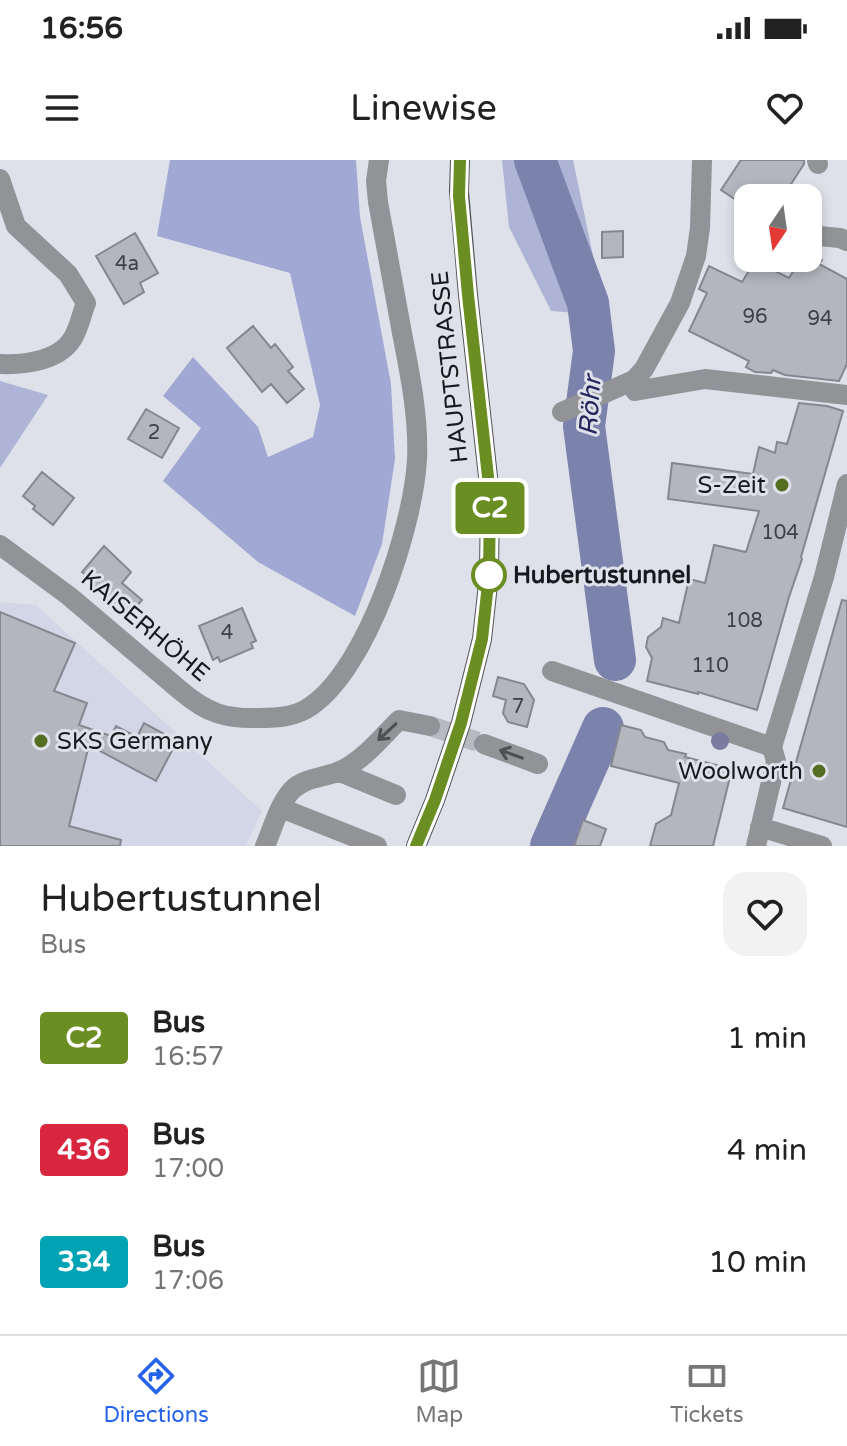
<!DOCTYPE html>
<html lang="en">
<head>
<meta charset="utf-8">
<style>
	body { margin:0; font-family:"Varela Round",sans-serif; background:#f2f2f2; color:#222; height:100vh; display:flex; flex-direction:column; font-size:30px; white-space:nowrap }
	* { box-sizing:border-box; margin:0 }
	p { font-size:26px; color:#767676 }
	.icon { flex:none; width:44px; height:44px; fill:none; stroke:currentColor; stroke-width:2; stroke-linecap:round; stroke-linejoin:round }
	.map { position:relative; height:686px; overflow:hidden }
	.side { display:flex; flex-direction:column; background:#fff; flex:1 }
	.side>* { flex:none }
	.badge { padding:0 16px; border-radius:6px; font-size:28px; line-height:52px }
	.needle { width:52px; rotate:193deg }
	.controls { position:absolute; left:734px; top:24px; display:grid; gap:16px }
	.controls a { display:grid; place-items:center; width:88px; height:88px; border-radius:16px; background:#fff; box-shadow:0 4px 12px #0003; font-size:40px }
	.map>.badge { position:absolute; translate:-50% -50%; box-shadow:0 0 0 4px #fff }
	.round { display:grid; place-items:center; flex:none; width:84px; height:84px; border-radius:24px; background:#f2f2f2 }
	.headline { display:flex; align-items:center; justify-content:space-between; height:136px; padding:0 40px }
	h1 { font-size:38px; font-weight:600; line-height:60px }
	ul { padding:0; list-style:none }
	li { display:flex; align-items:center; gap:24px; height:112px; padding:0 40px }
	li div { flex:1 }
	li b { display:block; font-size:30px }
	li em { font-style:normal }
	li .badge { min-width:88px; font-weight:700; text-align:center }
	.status { display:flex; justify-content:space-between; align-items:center; height:56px; padding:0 40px; background:#fff; direction:ltr }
	.status svg { height:22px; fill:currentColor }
	header { display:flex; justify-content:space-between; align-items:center; height:104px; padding:0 40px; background:#fff; font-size:36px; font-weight:600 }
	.menu { display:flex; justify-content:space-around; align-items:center; height:112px; border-top:2px solid #e0e0e0; background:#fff; font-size:22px; color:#767676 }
	.menu a { display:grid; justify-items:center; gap:4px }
	.menu .active { color:#2563eb }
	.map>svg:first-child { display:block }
	.built { fill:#d3d6e6 }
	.green { fill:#aeb4d6 }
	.forest { fill:#a0a8d3 }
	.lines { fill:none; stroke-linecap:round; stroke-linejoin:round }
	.river { stroke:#7b82ab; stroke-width:42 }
	.building { fill:#b4b6bf; stroke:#858790; stroke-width:2 }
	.minor-tunnel { stroke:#b7b9c1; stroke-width:20; stroke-dasharray:20 10; stroke-linecap:butt }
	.minor { stroke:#929397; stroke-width:20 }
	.major { stroke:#515359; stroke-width:20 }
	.tree { fill:#797c9e }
	.oneway { stroke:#4f5053 }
	.line-casing { stroke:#fff; stroke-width:18 }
	.line { stroke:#6b8e23; stroke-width:12 }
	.poi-dot { fill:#556f22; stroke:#dfe1ea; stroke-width:3 }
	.stop-dot { fill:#fff; stroke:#6b8e23; stroke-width:4 }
	.labels { text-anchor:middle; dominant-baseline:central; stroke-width:6; stroke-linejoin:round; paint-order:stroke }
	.number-label { font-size:20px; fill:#3f4045 }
	.street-label { font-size:24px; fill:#18191c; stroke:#dfe1ea }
	.poi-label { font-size:24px; fill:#18191c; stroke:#dfe1ea; text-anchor:end }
	.stop-label { font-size:24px; font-weight:bold; fill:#18191c; stroke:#dfe1ea; text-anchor:start }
	.water-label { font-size:26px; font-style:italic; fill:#23275b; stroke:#dfe1ea }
</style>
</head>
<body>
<div class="status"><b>16:56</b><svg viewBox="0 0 49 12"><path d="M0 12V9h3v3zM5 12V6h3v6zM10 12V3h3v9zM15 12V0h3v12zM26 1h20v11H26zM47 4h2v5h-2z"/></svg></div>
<header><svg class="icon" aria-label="menu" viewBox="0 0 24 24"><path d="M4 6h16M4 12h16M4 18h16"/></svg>Linewise<svg class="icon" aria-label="heart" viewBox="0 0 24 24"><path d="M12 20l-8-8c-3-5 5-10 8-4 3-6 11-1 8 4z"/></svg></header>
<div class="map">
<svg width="847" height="686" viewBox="0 0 847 686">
	<rect width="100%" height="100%" fill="#dfe1ea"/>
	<path class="built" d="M0,442L36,445L262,651L246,686H0Z"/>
	<path class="green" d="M502,0H573L611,181L604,224L572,234L576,153L551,151L509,67Z
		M0,221L48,235L0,308Z"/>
	<path class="forest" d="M170,0H356L360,57L391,224L395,299L382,384L355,456L258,402L163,321L201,268L163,236L193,197L258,267L268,297L313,277L320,245L290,113L157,76Z"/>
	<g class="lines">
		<path class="river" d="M535,0L588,143L594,191L584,266L615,500
			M551,686L603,568"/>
	</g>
	<path class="building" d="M741,0H804V4L782,38H748V48L721,30Z
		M623,71V97L602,98V72Z
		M135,73L158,113L140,123L144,132L124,144L96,96Z
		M808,92L822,100L819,104L847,119V204L839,221L785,215L773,210L771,213L755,212L746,207L749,201L689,171L707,133L699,129L709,106L742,122L755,101L789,118L802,98H808Z
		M253,166L271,188L275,184L293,207L288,211L304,229L287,243L271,224L262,232L227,188Z
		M799,243L827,246L843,251L801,397L802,399L789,437L757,550L698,532V534L647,521L652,498L646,487L648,477L661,467L663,458L679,463L689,419L705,423L714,385L746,392L759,351L668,339L672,303L753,314L759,287L775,293L777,282L787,284Z
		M146,249L179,268L162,298L128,279Z
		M42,312L74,338L53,365L33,349L35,346L23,336Z
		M104,386L131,412L122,423L142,440L129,455L98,426L91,427V419L82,412Z
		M842,440L847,441V667L783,648Z
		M242,448L256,481L251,483L253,488L220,502L218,497L213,500L199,466Z
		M0,452L75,483L54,531L87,543L79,565L111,576L116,566L137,577L144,563L177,581L156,621L89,585L69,666L121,680L120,686H0Z
		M498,517L524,524L534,540L527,567L508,562L503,553L506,540L493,536Z
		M621,565L641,570L645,577L664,582L668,590L686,594L685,597L732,609L713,686H650L656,664L671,655L679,623L611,606Z
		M583,660L606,669L600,686H574Z"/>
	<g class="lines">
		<path class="minor-tunnel" d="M430,566L484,584"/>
		<path class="minor" d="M817,0L818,4
			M0,19L16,66L68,114L86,143C82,153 80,164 75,174C63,201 25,205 0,204
			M808,75L840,78L847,81
			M635,231L705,219L847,235
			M562,252L634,220L644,209L680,143L696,96L700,68L702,0
			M0,385L69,436L181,531C207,553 225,559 259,558C277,558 296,557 311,546C368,507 413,367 417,300C419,258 410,214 402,173C394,129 386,85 378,42L376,21L379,0
			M552,511L772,587
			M484,584L538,604
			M340,612L396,635
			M281,648L377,686
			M760,667L822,686
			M265,686C273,668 279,644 292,630C306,616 328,618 344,609C365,598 382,577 399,560L430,566
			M756,686L776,601L772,587L824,417L847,324"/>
		<path class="major" d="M416,686L435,640L461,563L482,479L489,415L490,335L468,135L459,31L460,0"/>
	</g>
	<circle class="tree" cx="720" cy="581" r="9"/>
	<defs><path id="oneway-shaft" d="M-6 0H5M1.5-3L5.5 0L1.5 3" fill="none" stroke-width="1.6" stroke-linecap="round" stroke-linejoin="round" transform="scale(2)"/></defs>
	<g class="oneway">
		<use href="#oneway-shaft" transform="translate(387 572) rotate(137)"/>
		<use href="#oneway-shaft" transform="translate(511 594) rotate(-160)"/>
	</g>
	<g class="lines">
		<g class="line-casing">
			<path id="line" d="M416,686L435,640L461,563L482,479L489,415L490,335L468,135L459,36L460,0"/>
		</g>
		<use href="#line" class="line"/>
	</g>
	<g class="poi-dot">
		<circle cx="782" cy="325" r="8"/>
		<circle cx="41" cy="581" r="8"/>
		<circle cx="819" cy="611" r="8"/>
	</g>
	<circle class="stop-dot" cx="489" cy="415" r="16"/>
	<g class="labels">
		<g class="number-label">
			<text x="127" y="104">4a</text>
			<text x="755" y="157">96</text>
			<text x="820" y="159">94</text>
			<text x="154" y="273">2</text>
			<text x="780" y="373">104</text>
			<text x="744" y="461">108</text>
			<text x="227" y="473">4</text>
			<text x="710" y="506">110</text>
			<text x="518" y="547">7</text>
		</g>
		<g class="street-label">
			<text transform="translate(450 207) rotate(-96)">HAUPTSTRASSE</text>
			<text transform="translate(145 466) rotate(40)">KAISERHÖHE</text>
		</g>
		<g class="poi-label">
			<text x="766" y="325">S-Zeit</text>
			<text x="57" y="581" text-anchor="start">SKS Germany</text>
			<text x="803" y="611">Woolworth</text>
		</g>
		<g class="stop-label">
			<text x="513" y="415">Hubertustunnel</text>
		</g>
		<g class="water-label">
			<text transform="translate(590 246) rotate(-86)">Röhr</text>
		</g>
	</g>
</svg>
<div class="controls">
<a><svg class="needle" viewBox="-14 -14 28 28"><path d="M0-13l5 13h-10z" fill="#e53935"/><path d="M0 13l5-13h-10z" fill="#767676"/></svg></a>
</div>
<b class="badge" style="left:490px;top:348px;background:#6b8e23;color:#fff">C2</b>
</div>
<section class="side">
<div class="headline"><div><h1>Hubertustunnel</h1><p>Bus</p></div><a class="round"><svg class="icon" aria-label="heart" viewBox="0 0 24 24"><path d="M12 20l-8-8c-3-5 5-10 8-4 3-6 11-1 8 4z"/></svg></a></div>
<ul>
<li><span class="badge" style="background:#6b8e23;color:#fff">C2</span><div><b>Bus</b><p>16:57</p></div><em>1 min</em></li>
<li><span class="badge" style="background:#d7263d;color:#fff">436</span><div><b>Bus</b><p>17:00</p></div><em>4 min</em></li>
<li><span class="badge" style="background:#00a3b4;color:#fff">334</span><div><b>Bus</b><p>17:06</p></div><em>10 min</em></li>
</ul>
</section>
<nav class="menu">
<a class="active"><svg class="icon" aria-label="directions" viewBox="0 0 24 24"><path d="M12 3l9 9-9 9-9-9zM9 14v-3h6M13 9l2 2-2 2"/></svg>Directions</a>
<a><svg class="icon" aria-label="map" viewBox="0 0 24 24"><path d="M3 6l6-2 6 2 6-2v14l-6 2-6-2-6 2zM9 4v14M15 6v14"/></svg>Map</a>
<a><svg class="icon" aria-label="tickets" viewBox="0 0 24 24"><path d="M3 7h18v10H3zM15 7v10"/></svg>Tickets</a>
</nav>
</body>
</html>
